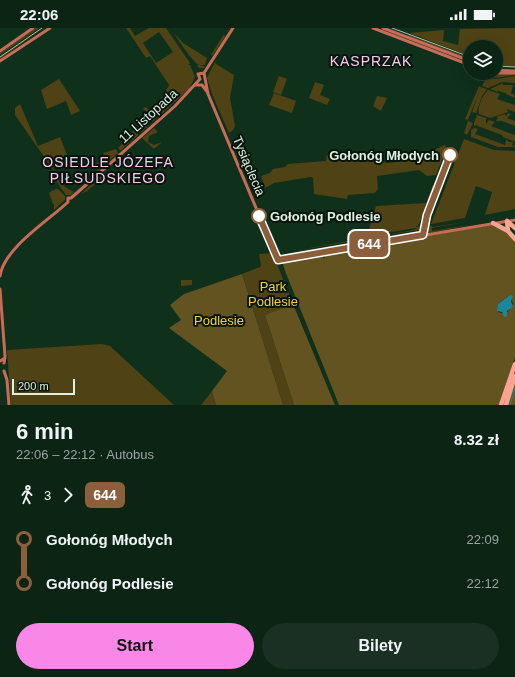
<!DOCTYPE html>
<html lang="pl">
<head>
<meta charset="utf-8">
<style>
	body { margin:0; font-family:Helvetica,sans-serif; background:#193022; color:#f1f3f6; height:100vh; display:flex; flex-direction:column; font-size:15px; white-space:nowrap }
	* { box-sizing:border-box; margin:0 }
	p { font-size:13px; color:#9aa4a0 }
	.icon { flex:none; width:22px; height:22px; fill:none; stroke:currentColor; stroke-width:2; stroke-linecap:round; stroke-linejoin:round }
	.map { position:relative; height:377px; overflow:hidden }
	.drawer { display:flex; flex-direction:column; background:#0b2414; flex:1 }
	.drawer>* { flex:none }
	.badge { padding:0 8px; border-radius:6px; font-size:14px; line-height:26px }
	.controls { position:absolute; left:463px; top:12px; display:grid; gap:8px }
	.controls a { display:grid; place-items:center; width:40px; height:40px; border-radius:50%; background:#0b2414; box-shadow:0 4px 16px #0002,0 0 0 1px #2b4134; font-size:20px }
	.scale { position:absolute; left:12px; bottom:10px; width:63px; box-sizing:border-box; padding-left:4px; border:2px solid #def1e3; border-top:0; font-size:11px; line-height:14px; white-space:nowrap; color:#def1e3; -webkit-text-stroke:3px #07150b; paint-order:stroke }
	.map>.badge { position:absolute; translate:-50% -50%; box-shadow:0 0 0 2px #fff }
	.legs { display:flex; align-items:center; gap:6px; height:44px; padding:0 16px; font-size:13px }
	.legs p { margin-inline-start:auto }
	.summary { display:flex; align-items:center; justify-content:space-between; height:68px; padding:0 16px }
	h1 { font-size:22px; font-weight:700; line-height:30px }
	.action { display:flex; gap:8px; margin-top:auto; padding:8px 16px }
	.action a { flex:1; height:46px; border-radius:24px; background:#f987e8; color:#111; font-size:16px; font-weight:700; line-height:46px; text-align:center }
	.action a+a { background:#193022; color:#f1f3f6 }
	ul { padding:0 16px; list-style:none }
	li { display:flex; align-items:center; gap:14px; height:44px; font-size:15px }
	li i { display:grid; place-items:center; width:6px; height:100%; margin:0 5px; background:currentColor }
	li i::after { content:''; width:10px; height:10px; margin:-5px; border:3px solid; border-radius:50%; background:#0b2414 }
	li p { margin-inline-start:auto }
	li:first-child i { background:linear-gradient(#0000 50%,currentColor 0) }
	li:last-child i { background:linear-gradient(currentColor 50%,#0000 0) }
	.status { display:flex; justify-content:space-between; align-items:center; height:28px; padding:0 20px; background:#0b2414; direction:ltr }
	.status svg { height:11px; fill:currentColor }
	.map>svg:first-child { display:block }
	.green { fill:#4f4214; fill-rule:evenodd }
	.forest { fill:#625321; fill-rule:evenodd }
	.water { fill:#1a879a }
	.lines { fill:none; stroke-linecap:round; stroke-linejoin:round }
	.stream { stroke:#1a879a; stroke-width:1 }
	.secondary { stroke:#c86c59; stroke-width:3 }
	.highway { stroke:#faa391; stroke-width:4.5 }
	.tram { stroke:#aec4b5; stroke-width:1 }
	.line-1-casing { stroke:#fff; stroke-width:9 }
	.line-1 { stroke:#8b5e3c; stroke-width:6 }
	.stop-1-dot { fill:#fff; stroke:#8b5e3c; stroke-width:2 }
	.labels { text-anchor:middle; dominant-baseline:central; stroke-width:4; stroke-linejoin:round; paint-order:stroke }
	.street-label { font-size:13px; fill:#def1e3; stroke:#07150b }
	.stop-label { font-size:13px; font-weight:bold; fill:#def1e3; stroke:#07150b; text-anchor:end }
	.park-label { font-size:13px; fill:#f4cf4f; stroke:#07150b }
	.neighbourhood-label { font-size:14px; letter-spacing:1px; fill:#fcc8f2; stroke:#07150b }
</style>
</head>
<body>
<div class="status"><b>22:06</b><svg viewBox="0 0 49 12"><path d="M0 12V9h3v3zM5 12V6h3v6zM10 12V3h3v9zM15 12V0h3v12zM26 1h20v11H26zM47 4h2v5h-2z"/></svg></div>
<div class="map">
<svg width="515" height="377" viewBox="0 0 515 377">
	<rect width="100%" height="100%" fill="#0f301b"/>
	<path class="green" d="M36,0H39L0,27V25Z
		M43,0L0,31V29Z
		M126,0H130L135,8L149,0H166L190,35L188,37H190L195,49L189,61L152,94L149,90L150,88L148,89L146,83L143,81L145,79L152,83V81L156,83L169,57L150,28L146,30ZM159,4L173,24L156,35L143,15Z
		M515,0V39L496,37V19H470V28L409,5L444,2L443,13L458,17L460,1Z
		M174,5L183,15L207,30L205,37H199L204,38L205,40H199L197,37H199C192,33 180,15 174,5Z
		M224,6L225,9L213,27H211Z
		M409,7L470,30V32L408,8Z
		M215,34L216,36L234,47L230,70L235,98L233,102L229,105L212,66L207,50Z
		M490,45L515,46V47L496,50L486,47Z
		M279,48L287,51L281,67L273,64Z
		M515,48V55L502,54L488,60L482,58L487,49L496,51Z
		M59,51L80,83L71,87L66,73L47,81L41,62Z
		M315,54L324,57L319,70L320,67L330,71L327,77L309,70Z
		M503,55V57H513L511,66H514L515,70L506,66V64L505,65L499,63V61L498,64L490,61Z
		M479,58L481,59L468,92L465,91Z
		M481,59L487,61L482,68L476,85L472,84Z
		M488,62L500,66L497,71L515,77V84L507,81L508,84L490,90L479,86C477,79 483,66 488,62Z
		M274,65L296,73L292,85L269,77Z
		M377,68L387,70L381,83L373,78Z
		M20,76L38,118L60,109L67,127L61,130L62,133L53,140L66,158L75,164L63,156L15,87V80Z
		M508,85L511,86L507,90L515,93V98L502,93H496L498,88L505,86L506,88Z
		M477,87L486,90V96L489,92L495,94L491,98L515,107V114L503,109L502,107L475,97L474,99V95Z
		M146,92L148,98L140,105L138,104V107L131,113L127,107L144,97Z
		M468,93L473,95L467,107L464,105Z
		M154,100L158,104L149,108L148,114L154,117L162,114L154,121L142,110Z
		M474,100L478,101L475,106L505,117L506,112L509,113L508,114H513L512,118H514L515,116V119H498L471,109V102Z
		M128,109L131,113L120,123L118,118L119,119Z
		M464,111L494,122L515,123V181L485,187L492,164L476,158L465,190L431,196Z
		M444,117L447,120L436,147L427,148L419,142L377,148L378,161L375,165L348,167L347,171L314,166L313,150L311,149L274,155L265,160L261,148L270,145L273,141L285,139L288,136L326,133L327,127L356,125L387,135L415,132Z
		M115,119L118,125L108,134L103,125L116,121Z
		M103,131L104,137L98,143L94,137Z
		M452,131L431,187H429L450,133Z
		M51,141L65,159L74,164L71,167H66L58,156Z
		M100,148L102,150L87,163L81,166Z
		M433,157L435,158L419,196L416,200L367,208L376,178L426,175Z
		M55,161H58L65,168V172L54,182V176H53L49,165L53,162L55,163Z
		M424,187L425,188L420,205L417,207L350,217L419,205V202L349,213L414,202L420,197Z
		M428,189L430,190L429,197L433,199L471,193L432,200V203L476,196L429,205L426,201Z
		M348,214L288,224L348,213Z
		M348,217V218L289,228Z
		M271,225L273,226L293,276L265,287L294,377H283L242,246L260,239L261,237L259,226Z
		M181,252H192V257L181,258Z
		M102,316L110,318L174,377H11L7,322Z
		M212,363L216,377H201Z"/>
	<path class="forest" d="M492,197L505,202L515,212V329L499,377H339L285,243L283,236L284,232L321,225L324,231L327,224ZM510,267L513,276L506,286L498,284L499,275Z
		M242,246L283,377H216L212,363L227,343L169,300L181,292L170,277L184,266Z
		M293,276L335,377H294L265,287Z
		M515,354V377H508Z"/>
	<path class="water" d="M510,267L513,268L511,273L513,279L507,283V288L504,289L502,284L497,283L498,276Z"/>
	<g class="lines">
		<path class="stream" d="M510,377L515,361"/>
		<path class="secondary" d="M373,0L470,37
			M383,0L470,33
			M0,23L33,0
			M0,33L50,0
			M496,42L515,43
			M204,45L208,66L278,232L515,192
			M204,45L233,0
			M496,45H515
			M200,51L198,46L204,45
			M195,57H202L208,65
			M0,248C4,220 48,193 68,174V170H71L78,164L175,78L200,51
			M0,261L5,328L4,335
			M0,333L5,330
			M4,343L7,352L9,377"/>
		<path class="highway" d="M493,195L508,203
			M515,200L507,193L508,203L515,211
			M501,377L515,336
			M506,377L515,348"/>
		<path class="tram" d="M392,0L470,29
			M0,29L42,0
			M496,38L515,39"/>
	</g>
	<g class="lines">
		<g class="line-1-casing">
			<path id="line-1" d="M259,188L278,232L423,207L427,187L450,127"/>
		</g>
		<use href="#line-1" class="line-1"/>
	</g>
	<g class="stop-1-dot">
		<circle cx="450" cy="127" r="7"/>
		<circle cx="259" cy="188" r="7"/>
	</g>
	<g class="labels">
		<g class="street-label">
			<text transform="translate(148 88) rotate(-42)">11 Listopada</text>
			<text transform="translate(249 138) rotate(67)">Tysiąclecia</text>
		</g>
		<g class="stop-label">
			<text x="439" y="127">Gołonóg Młodych</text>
			<text x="270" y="188" text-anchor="start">Gołonóg Podlesie</text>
		</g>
		<g class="park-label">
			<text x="273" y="258">Park<tspan x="273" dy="15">Podlesie</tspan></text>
			<text x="219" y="292">Podlesie</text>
		</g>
		<g class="neighbourhood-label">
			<text x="371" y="33">KASPRZAK</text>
			<text x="108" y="134">OSIEDLE JÓZEFA<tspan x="108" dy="16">PIŁSUDSKIEGO</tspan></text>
		</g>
	</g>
</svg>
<div class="controls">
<a><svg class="icon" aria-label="layers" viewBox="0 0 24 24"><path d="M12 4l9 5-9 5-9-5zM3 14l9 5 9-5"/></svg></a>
</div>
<div class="scale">200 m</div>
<b class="badge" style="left:369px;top:216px;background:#8b5e3c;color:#fff">644</b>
</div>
<section class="drawer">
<div class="summary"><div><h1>6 min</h1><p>22:06 – 22:12 · Autobus</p></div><b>8.32 zł</b></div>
<div class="legs"><svg class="icon" aria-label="walk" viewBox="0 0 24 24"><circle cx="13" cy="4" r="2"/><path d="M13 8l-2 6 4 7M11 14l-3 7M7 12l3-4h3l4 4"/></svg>3<svg class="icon" aria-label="forward" viewBox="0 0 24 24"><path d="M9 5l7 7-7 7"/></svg><b class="badge" style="background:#8b5e3c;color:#fff">644</b></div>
<ul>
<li><i style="color:#8b5e3c"></i><b>Gołonóg Młodych</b><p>22:09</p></li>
<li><i style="color:#8b5e3c"></i><b>Gołonóg Podlesie</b><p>22:12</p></li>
</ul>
<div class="action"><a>Start</a><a>Bilety</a></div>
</section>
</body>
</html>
